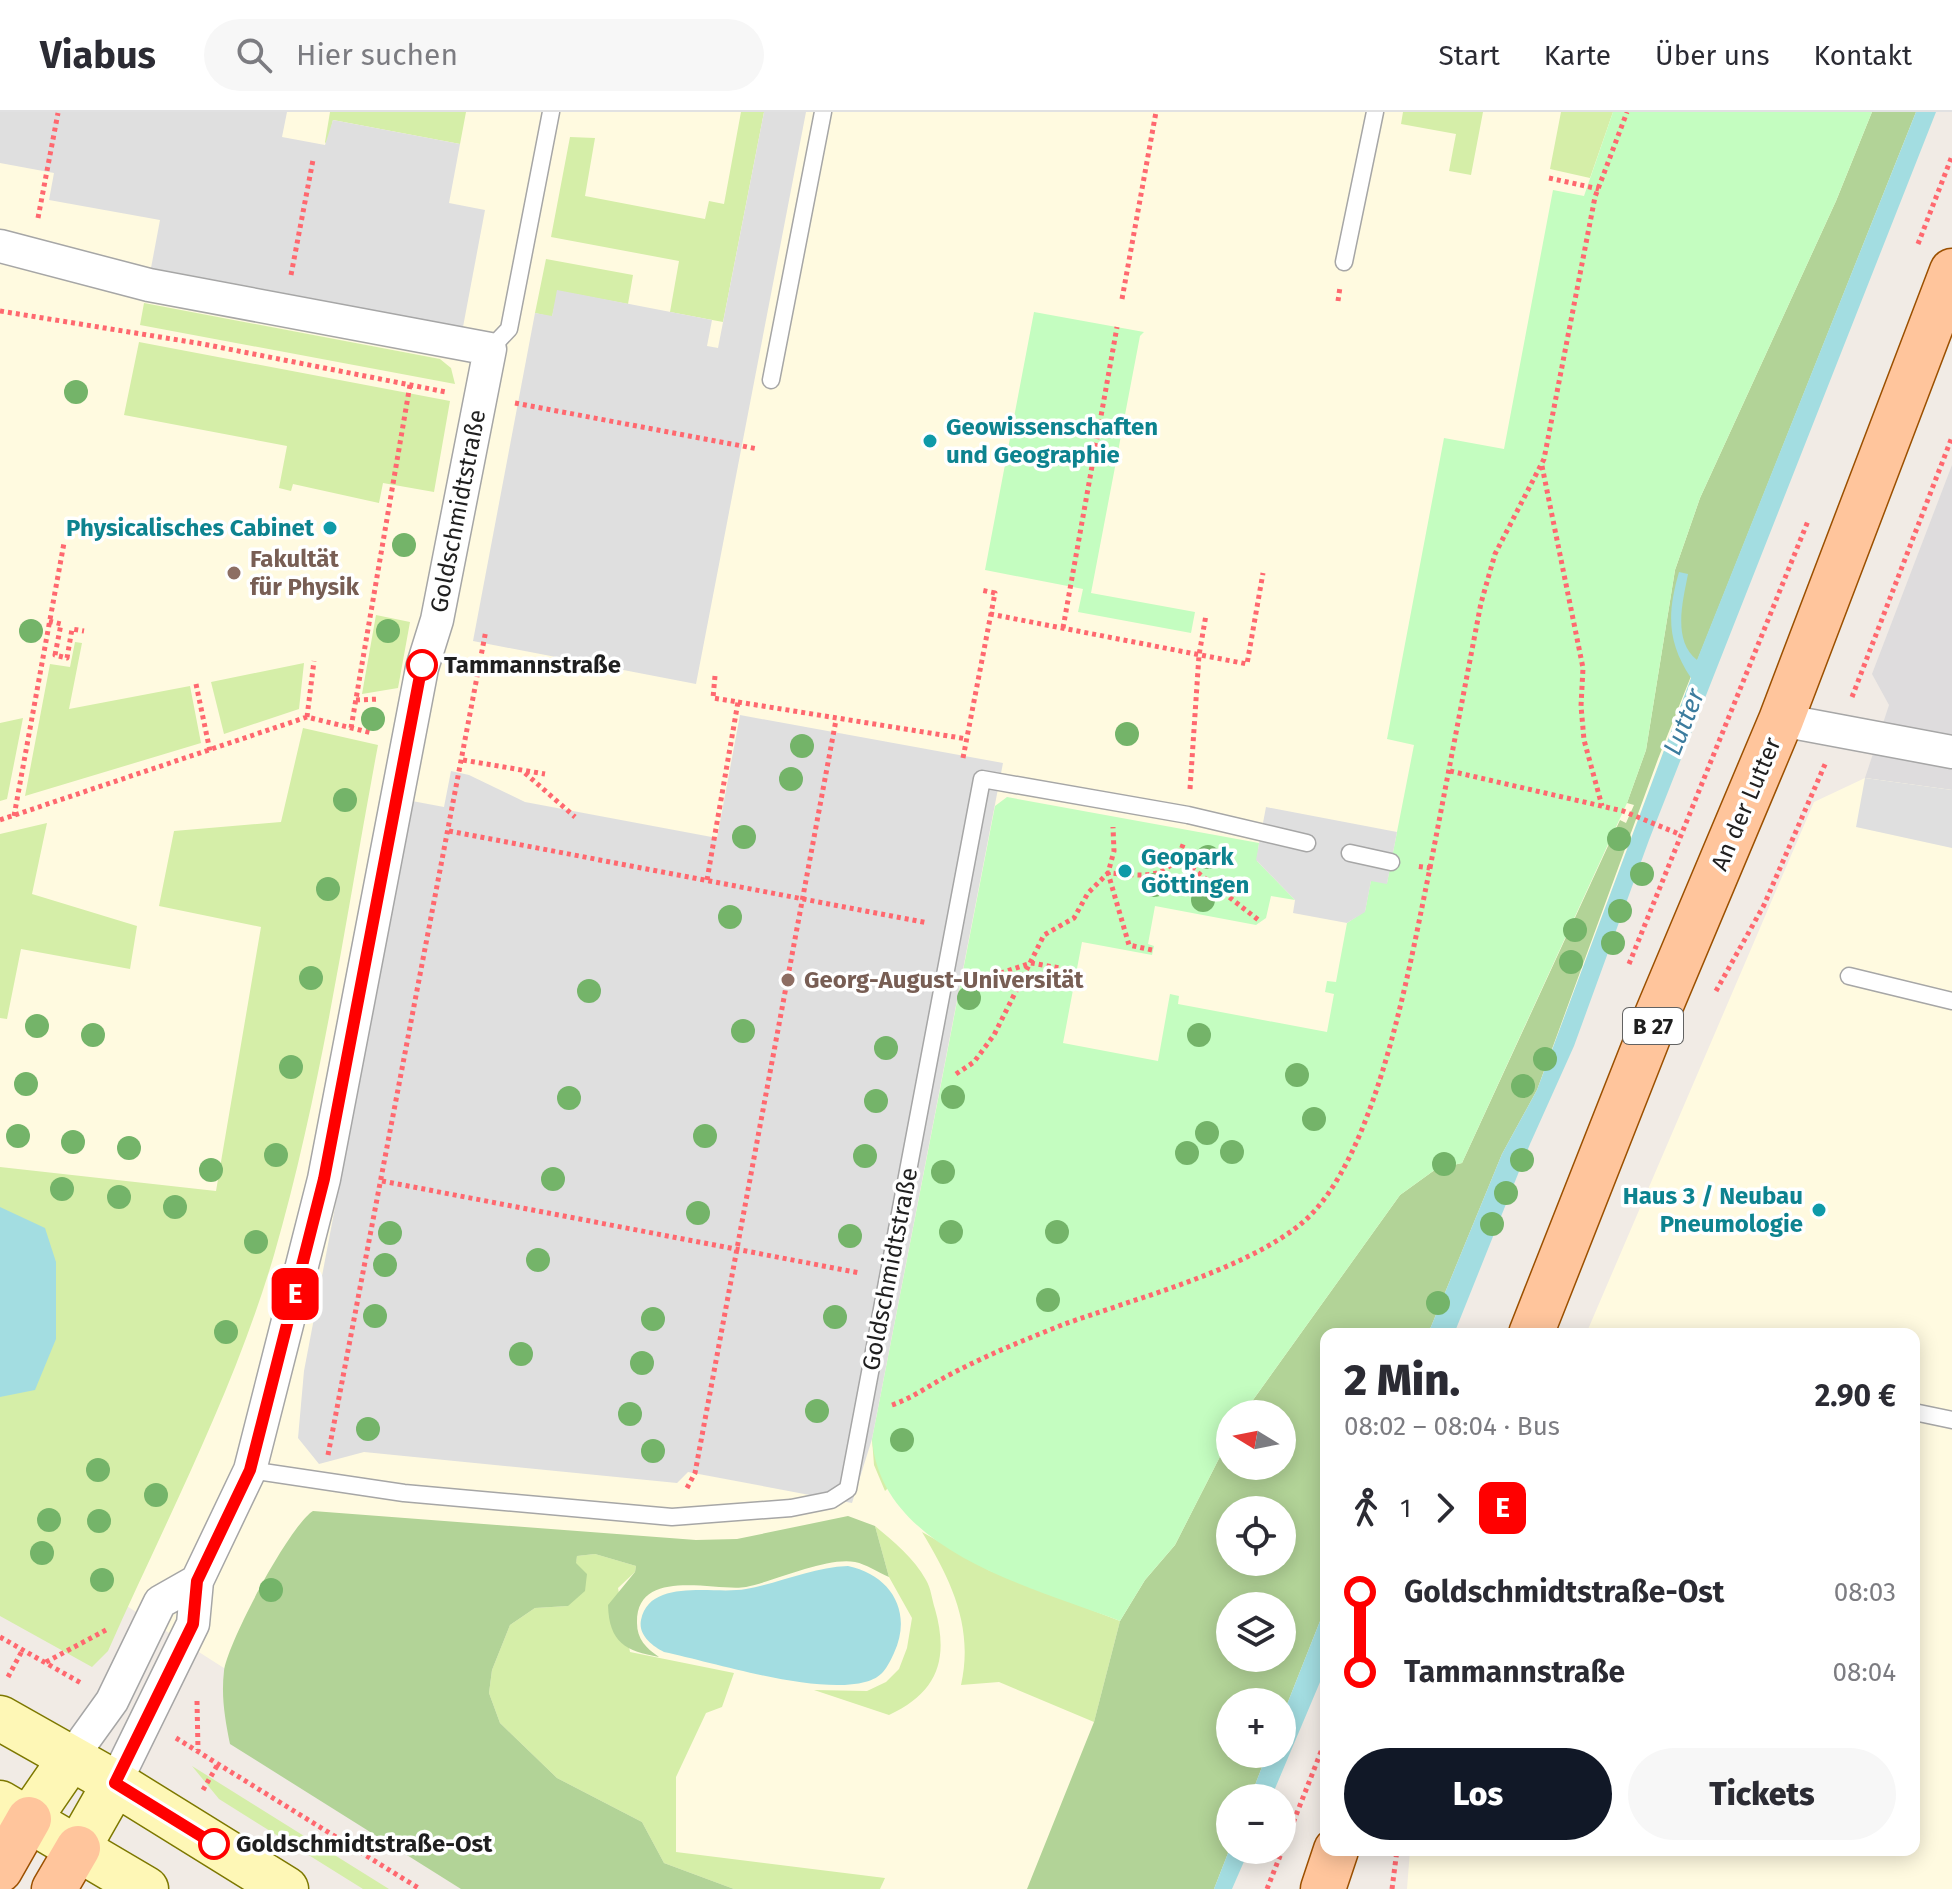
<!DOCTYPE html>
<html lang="de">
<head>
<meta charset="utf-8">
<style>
	body { margin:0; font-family:"Fira Sans",sans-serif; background:#f7f7f7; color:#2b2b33; height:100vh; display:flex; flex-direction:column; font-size:30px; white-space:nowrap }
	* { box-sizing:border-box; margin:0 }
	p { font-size:26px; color:#7c7c81 }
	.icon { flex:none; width:44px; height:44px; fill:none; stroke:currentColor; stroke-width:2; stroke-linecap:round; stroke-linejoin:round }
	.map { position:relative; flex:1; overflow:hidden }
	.side { position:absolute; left:1320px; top:1216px; width:600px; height:528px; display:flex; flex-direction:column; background:#fff; border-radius:16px; box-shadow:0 4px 20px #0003 }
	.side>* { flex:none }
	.badge { padding:0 16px; border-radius:12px; font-size:28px; line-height:52px }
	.needle { width:52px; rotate:280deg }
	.buttons { position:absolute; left:1216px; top:1288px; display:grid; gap:16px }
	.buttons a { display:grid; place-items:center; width:80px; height:80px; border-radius:50%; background:#fff; box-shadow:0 4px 20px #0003; font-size:40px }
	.map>.badge { position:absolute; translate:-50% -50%; box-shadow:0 0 0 4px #fff }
	.legs { display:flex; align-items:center; gap:12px; height:88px; padding:0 24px; font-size:26px }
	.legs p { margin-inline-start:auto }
	.headline { display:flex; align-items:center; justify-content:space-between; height:136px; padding:0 24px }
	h1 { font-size:44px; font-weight:800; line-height:60px }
	.primary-button { display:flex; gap:16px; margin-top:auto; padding:16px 24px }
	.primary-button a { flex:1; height:92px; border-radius:48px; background:#111827; color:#fff; font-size:32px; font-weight:800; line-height:92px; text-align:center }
	.primary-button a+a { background:#f7f7f7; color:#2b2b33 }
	ul { padding:0 24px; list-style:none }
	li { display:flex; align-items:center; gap:28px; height:80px; font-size:30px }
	li i { display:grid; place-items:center; width:12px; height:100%; margin:0 10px; background:currentColor }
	li i::after { content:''; width:20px; height:20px; margin:-10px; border:6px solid; border-radius:50%; background:#fff }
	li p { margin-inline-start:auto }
	li:first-child i { background:linear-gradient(#0000 50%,currentColor 0) }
	li:last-child i { background:linear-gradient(currentColor 50%,#0000 0) }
	header { display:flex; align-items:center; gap:48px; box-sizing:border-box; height:112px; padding:0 40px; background:#fff; border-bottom:2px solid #e1e1e2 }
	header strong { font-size:38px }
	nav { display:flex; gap:44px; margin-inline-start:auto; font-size:28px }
	.search { width:560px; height:72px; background:#f7f7f7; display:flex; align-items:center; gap:20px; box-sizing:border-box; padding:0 28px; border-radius:44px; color:#7c7c81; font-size:30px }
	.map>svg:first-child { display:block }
	.residential { fill:#dedcdd }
	.education { fill:#fffae0; fill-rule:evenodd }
	.grass { fill:#d5eea8 }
	.forest { fill:#b2d397; fill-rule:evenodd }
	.park { fill:#c4fdc0 }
	.parking { fill:#dfdfdf }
	.water { fill:#a3dde1 }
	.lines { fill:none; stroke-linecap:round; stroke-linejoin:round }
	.lane-casing { stroke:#a6a6a6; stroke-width:19 }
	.street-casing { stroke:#a6a6a6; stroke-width:35 }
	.secondary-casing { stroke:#7d7800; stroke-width:47 }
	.primary-casing { stroke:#9b5000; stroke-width:47 }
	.path { stroke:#ff686f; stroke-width:5; stroke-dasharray:4 4; stroke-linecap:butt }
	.lane { stroke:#fff; stroke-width:16 }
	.street { stroke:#fff; stroke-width:32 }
	.secondary { stroke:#fef7b6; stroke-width:44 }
	.primary { stroke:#ffc59c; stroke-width:44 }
	.tree { fill:#74b469 }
	.line-1-casing { stroke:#fff; stroke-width:18 }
	.line-1 { stroke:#f00; stroke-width:12 }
	.culture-dot { fill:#0f9aa8; stroke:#fff; stroke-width:3 }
	.education-dot { fill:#8d6e63; stroke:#fff; stroke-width:3 }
	.stop-1-dot { fill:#fff; stroke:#f00; stroke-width:4 }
	.labels { text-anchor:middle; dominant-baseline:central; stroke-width:7; stroke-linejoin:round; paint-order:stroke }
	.shield { fill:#fff; stroke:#626262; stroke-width:2 }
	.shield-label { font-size:22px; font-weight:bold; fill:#1f1f1f }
	.culture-label { font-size:24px; font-weight:bold; fill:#0d838f; stroke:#fff; text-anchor:start }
	.street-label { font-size:24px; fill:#1f1f1f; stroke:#fff }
	.education-label { font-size:24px; font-weight:bold; fill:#785e54; stroke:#fff; text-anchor:start }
	.stop-label { font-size:24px; font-weight:bold; fill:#1f1f1f; stroke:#fff; text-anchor:start }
	.water-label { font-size:26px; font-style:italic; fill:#3c7c9e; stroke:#fff }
</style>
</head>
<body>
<header>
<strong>Viabus</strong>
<div class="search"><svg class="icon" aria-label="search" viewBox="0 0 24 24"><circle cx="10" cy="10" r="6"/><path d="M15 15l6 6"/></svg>Hier suchen</div>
<nav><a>Start</a><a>Karte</a><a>Über uns</a><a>Kontakt</a></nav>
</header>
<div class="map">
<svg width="1952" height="1777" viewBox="0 0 1952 1777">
	<rect width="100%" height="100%" fill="#f1ebe5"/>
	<path class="residential" d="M1952,353V678L1865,666L1889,593L1872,562Z"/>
	<path class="education" d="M0,0H1916L1537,978L1502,1042L1428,1222H1326V1494L1282,1605V1590H1230V1642H1267L1250,1686H1230V1736L1214,1777H570L0,1413ZM1230,1302H1282V1354H1230ZM1230,1398H1282V1450H1230ZM1230,1494H1282V1546H1230Z
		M1865,666L1952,678V1777H1407L1410,1738H1914V1222H1586L1814,690Z"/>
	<path class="grass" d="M330,0H466L460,32L333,8L327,33L325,30Z
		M741,0H764L723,210L670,200L679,149L551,125L570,25L595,26L585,84L705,107L709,89L724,92Z
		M1403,0H1483L1471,63L1449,59L1456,22L1401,12Z
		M1561,0H1613L1590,66L1550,57Z
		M546,147L633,163L628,192L558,179L552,205L535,201Z
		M144,191L440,247L451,256L455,272L140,213Z
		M139,230L450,289L434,380L383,371L379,391L293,372L291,379L279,376L287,334L124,303Z
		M376,503L410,510L398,576L362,582Z
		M75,530L82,531L69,597L190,574L201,631L25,684L50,552L70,555Z
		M304,551L299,597L224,622L211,570Z
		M23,606L7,687L0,689V611Z
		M303,616L378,633C346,803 322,977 274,1143C233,1282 166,1408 108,1539L92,1555L0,1504V1055L216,1079L261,815L159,794L174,719L281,710Z
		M47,711L32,782L137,814L130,857L21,837L7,907L0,906V722Z
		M892,1322L988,1458L1120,1509L1094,1610L999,1570L961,1573C974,1515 951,1468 922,1420L947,1434L900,1364L885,1379L874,1353L872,1327Z
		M875,1414C894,1430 914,1446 926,1468C931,1476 932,1488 935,1497C949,1547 938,1580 889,1603L814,1578L867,1579L886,1570L899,1557L907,1536L912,1506L889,1465Z
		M595,1442L636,1454L635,1460L618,1476L630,1540L734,1561L722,1595L706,1601L676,1665V1740L885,1766L880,1777H734L664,1751L642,1710L557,1666L500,1611L489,1581L492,1558L510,1513L535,1496L568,1494L577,1444Z
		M192,1654L389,1777H363L219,1687Z"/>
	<path class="forest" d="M1872,0H1916L1658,647L1537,978L1502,1042L1428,1222H1326V1494L1282,1605V1590H1230V1642H1267L1250,1686H1230V1736L1214,1777H1027L1094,1610L1120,1509L1145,1468L1175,1433L1230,1325V1354H1282V1302H1243L1400,1083L1436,1057L1462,1051L1620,708L1626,711L1634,693L1627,691L1646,638L1675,458L1700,386L1836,89ZM1230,1398H1282V1450H1230ZM1230,1494H1282V1546H1230Z
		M313,1399L696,1428L737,1427L848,1404L875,1414L889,1465C879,1461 866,1452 855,1450C826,1445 776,1469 746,1475C716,1480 636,1454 637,1511C637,1527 646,1536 659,1545C626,1539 609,1531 608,1493L635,1460L636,1454L595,1442L577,1444L576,1451L587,1462L585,1479L568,1494L535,1496L510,1513L492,1558L489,1581L500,1611L557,1666L642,1710L664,1751L734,1777H461L230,1632C225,1607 221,1585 224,1559C227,1532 289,1414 313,1399Z"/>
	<path class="park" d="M1613,0H1872L1836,89L1700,386L1675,458L1646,638L1627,691L1462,1051L1436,1057L1400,1083L1243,1302H1230V1325L1175,1433L1145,1468L1120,1509C1032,1475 881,1439 872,1327L995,694L1007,685L1259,731L1257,749L1295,788L1271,784L1266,806L1256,813L1155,794L1148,832L1154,834L1152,843L1082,830L1063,931L1158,949L1170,882L1179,884L1178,892L1327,920L1334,882L1325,880L1327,869L1336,870L1347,811L1365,799L1371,768L1387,771L1414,633L1387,627L1444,326L1504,337L1553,78L1584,84Z
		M1034,200L1144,220L1140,224L1091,481L1195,500L1191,521L1078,500L1083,477L985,458Z"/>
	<path class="parking" d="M0,0H287L282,25L325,33L333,8L460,32L449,91L485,98L463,215L151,156L160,108L49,88L54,61L0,51Z
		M764,0H806L696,572L473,529L535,201L552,204L557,178L712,208L707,234L718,236Z
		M740,603L1003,651L872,1327L852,1391L688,1360L677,1371L364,1340L319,1352L298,1326L304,1259L412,689L444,695L451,659L469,663L525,690L717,726Z
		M1865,666L1952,678V736L1856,715Z
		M1266,695L1397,720L1387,772L1371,769L1365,800L1347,811L1293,801L1295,788L1256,748Z"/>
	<path class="water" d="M1916,0H1936L1649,728L1574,934L1530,1032L1454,1222H1428L1502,1042L1537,978L1691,566C1667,530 1667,502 1679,460L1688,462C1683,489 1672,528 1697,548Z
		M0,1095L45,1116L56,1150V1227L35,1278L0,1285Z
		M848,1454C891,1463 913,1500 894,1541C887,1556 882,1566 865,1570C816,1583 716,1551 664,1540C652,1534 638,1523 641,1508C650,1465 715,1483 746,1477C780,1471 813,1455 848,1454Z
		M1326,1494V1554L1323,1563L1271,1686H1250L1267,1642H1282V1605Z
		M1230,1736L1249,1738L1232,1777H1214Z"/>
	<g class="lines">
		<g class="lane-casing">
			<path id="lane" d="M1344,150L1375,0
				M490,237L509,217L551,0
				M771,268L823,0
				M1350,741L1391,750
				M1849,864L1952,889
				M1914,1300L1952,1308
				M250,1358L404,1381L672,1405L791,1396L831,1388L848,1377L982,667L1188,703L1307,731"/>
		</g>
		<g class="street-casing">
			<path id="street" d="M0,134L149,173L490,237L437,508L422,556L324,1067L250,1358L197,1469L193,1512L115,1671
				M1781,608L1952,640
				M71,1646L112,1589L160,1490L197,1469"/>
		</g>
		<g class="secondary-casing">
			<path id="secondary" d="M0,1606L115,1671L286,1777
				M0,1691L146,1777
				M29,1707L71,1646
				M78,1736L115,1671"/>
		</g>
		<g class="primary-casing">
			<path id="primary" d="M1531,1222L1656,905L1781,608L1952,159
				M0,1758L29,1707
				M54,1777L78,1736
				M1323,1777L1336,1738"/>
		</g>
		<path class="path" d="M1549,66L1599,77
			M38,106L58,1
			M1918,132L1952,44
			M291,163L313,48
			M1122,187L1156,0
			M1338,189L1340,175
			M0,199L203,232L446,280
			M515,291L758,337
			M1542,354L1583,556L1581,594L1584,628L1602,694
			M990,502L1247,552L1263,461
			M49,509L61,512L55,543L67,546L72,517L84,519
			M1063,516L1117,215
			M196,572L210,639
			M1852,585L1952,325
			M356,588L379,587
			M738,590L967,627
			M307,605L314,549
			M351,616L410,273
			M963,646L995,481L981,478
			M463,648L545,662
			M1450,659L1623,699L1679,722
			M525,661L575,705
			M1190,677L1199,543L1206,503
			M14,704L64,431
			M0,708L307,605L372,621
			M449,719L928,811
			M1179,746L1261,810
			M1430,756L1481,491L1495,442L1544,347L1595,85L1627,0
			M707,768L738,590L713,586L715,564
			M1152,838L1129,833L1108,761C1144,763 1170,771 1184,730
			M1629,852L1808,409
			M970,871L1031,851L1077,859
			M1716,879L1764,793L1826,650
			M956,962L974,950L994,923L1044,823L1074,806L1088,781L1108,761L1114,739L1113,715
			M382,1069L860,1161
			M892,1293C913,1286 931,1272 951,1262C987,1243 1024,1228 1062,1213C1133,1187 1244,1159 1302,1111C1377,1048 1410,851 1430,756L1416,754
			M328,1343L486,518
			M687,1376L695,1361L836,608
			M0,1525L81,1571
			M46,1550L106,1518
			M8,1565L23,1537
			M197,1589L198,1638
			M176,1626L420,1777
			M203,1678L218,1652
			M1267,1777L1326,1627
			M1392,1777L1397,1738"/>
		<use href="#lane" class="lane"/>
		<use href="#street" class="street"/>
		<use href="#secondary" class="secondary"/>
		<use href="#primary" class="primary"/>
	</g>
	<g class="tree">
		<circle cx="76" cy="280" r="12"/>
		<circle cx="404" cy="433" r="12"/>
		<circle cx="31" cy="519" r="12"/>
		<circle cx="388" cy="519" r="12"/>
		<circle cx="373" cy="607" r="12"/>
		<circle cx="1127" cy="622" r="12"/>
		<circle cx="802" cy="634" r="12"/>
		<circle cx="791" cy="667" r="12"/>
		<circle cx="345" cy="688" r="12"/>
		<circle cx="744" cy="725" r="12"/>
		<circle cx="1619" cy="727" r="12"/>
		<circle cx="1208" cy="745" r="12"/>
		<circle cx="1642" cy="762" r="12"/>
		<circle cx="1154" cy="773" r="12"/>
		<circle cx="328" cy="777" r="12"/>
		<circle cx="1203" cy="788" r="12"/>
		<circle cx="1620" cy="799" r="12"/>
		<circle cx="730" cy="805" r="12"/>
		<circle cx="1575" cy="818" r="12"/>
		<circle cx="1613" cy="831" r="12"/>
		<circle cx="1571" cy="850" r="12"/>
		<circle cx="311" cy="866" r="12"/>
		<circle cx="589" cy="879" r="12"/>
		<circle cx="969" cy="886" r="12"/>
		<circle cx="37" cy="914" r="12"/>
		<circle cx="743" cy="919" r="12"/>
		<circle cx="93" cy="923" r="12"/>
		<circle cx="1199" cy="923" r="12"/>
		<circle cx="886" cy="936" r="12"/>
		<circle cx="1545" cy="947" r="12"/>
		<circle cx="291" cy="955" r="12"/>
		<circle cx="1297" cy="963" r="12"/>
		<circle cx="26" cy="972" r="12"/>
		<circle cx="1523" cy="974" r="12"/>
		<circle cx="953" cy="985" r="12"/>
		<circle cx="569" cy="986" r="12"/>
		<circle cx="876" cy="989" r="12"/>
		<circle cx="1314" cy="1007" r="12"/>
		<circle cx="1207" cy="1021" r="12"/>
		<circle cx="18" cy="1024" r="12"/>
		<circle cx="705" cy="1024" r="12"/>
		<circle cx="73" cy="1030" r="12"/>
		<circle cx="129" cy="1036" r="12"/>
		<circle cx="1232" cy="1040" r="12"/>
		<circle cx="1187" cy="1041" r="12"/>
		<circle cx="276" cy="1043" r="12"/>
		<circle cx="865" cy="1044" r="12"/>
		<circle cx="1522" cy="1048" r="12"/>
		<circle cx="1444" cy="1052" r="12"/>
		<circle cx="211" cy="1058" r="12"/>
		<circle cx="943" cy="1060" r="12"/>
		<circle cx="553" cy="1067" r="12"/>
		<circle cx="62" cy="1077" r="12"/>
		<circle cx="1506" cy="1081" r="12"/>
		<circle cx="119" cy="1085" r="12"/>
		<circle cx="175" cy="1095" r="12"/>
		<circle cx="698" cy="1101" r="12"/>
		<circle cx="1492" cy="1112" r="12"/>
		<circle cx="951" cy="1120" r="12"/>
		<circle cx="1057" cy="1120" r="12"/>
		<circle cx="390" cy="1121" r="12"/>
		<circle cx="850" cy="1124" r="12"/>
		<circle cx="256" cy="1130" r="12"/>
		<circle cx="538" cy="1148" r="12"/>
		<circle cx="385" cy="1153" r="12"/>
		<circle cx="1048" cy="1188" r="12"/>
		<circle cx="1438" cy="1191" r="12"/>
		<circle cx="375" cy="1204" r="12"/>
		<circle cx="835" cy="1205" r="12"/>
		<circle cx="653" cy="1207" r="12"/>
		<circle cx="226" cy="1220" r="12"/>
		<circle cx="521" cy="1242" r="12"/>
		<circle cx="642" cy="1251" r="12"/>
		<circle cx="817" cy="1299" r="12"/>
		<circle cx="630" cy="1302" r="12"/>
		<circle cx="368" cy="1317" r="12"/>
		<circle cx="902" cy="1328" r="12"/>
		<circle cx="653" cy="1339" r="12"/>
		<circle cx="98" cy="1358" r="12"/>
		<circle cx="156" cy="1383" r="12"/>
		<circle cx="49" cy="1408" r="12"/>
		<circle cx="99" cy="1409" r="12"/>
		<circle cx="42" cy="1441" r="12"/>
		<circle cx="102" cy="1468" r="12"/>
		<circle cx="271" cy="1478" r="12"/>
	</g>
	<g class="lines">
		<g class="line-1-casing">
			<path id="line-1" d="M214,1732L115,1671L193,1512L197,1469L250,1358L324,1067L422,553"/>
		</g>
		<use href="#line-1" class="line-1"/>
	</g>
	<g class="culture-dot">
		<circle cx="930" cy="329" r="8"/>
		<circle cx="330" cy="416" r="8"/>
		<circle cx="1125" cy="759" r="8"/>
		<circle cx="1819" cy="1098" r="8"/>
	</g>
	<g class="education-dot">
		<circle cx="234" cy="461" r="8"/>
		<circle cx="788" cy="868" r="8"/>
	</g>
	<g class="stop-1-dot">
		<circle cx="422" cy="553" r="14"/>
		<circle cx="214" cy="1732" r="14"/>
	</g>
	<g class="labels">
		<rect class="shield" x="1623" y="896" width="60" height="36" rx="6"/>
		<g class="shield-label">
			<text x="1653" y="914">B 27</text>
		</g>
		<g class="culture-label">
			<text x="946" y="315">Geowissenschaften<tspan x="946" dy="28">und Geographie</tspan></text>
			<text x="314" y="416" text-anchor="end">Physicalisches Cabinet</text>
			<text x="1141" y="745">Geopark<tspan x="1141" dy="28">Göttingen</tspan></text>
			<text x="1803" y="1084" text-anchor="end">Haus 3 / Neubau<tspan x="1803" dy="28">Pneumologie</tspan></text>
		</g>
		<g class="street-label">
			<text transform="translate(458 399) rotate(-79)">Goldschmidtstraße</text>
			<text transform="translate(1746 692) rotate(-67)">An der Lutter</text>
			<text transform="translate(890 1157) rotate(-79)">Goldschmidtstraße</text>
		</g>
		<g class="education-label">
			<text x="250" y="447">Fakultät<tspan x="250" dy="28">für Physik</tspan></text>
			<text x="804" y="868">Georg-August-Universität</text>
		</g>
		<g class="stop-label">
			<text x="444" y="553">Tammannstraße</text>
			<text x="236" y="1732">Goldschmidtstraße-Ost</text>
		</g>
		<g class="water-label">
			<text transform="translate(1684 610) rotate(-68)">Lutter</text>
		</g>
	</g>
</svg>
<div class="buttons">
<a><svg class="needle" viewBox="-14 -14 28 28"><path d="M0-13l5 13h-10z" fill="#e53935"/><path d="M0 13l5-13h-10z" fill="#7c7c81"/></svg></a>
<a><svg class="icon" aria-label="locate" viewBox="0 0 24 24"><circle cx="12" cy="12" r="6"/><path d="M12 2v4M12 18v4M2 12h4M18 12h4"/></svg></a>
<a><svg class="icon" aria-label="layers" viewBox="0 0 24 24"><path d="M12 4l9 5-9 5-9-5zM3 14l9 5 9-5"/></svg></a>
<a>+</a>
<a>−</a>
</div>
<b class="badge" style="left:295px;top:1182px;background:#f00;color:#fff">E</b>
<section class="side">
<div class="headline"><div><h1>2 Min.</h1><p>08:02 – 08:04 · Bus</p></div><b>2.90 €</b></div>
<div class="legs"><svg class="icon" aria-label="walk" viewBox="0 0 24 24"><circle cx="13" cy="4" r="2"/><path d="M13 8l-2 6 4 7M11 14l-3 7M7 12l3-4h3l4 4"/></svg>1<svg class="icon" aria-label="forward" viewBox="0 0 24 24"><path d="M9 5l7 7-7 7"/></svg><b class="badge" style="background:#f00;color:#fff">E</b></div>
<ul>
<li><i style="color:#f00"></i><b>Goldschmidtstraße-Ost</b><p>08:03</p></li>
<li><i style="color:#f00"></i><b>Tammannstraße</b><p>08:04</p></li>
</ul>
<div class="primary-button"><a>Los</a><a>Tickets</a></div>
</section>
</div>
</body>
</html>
